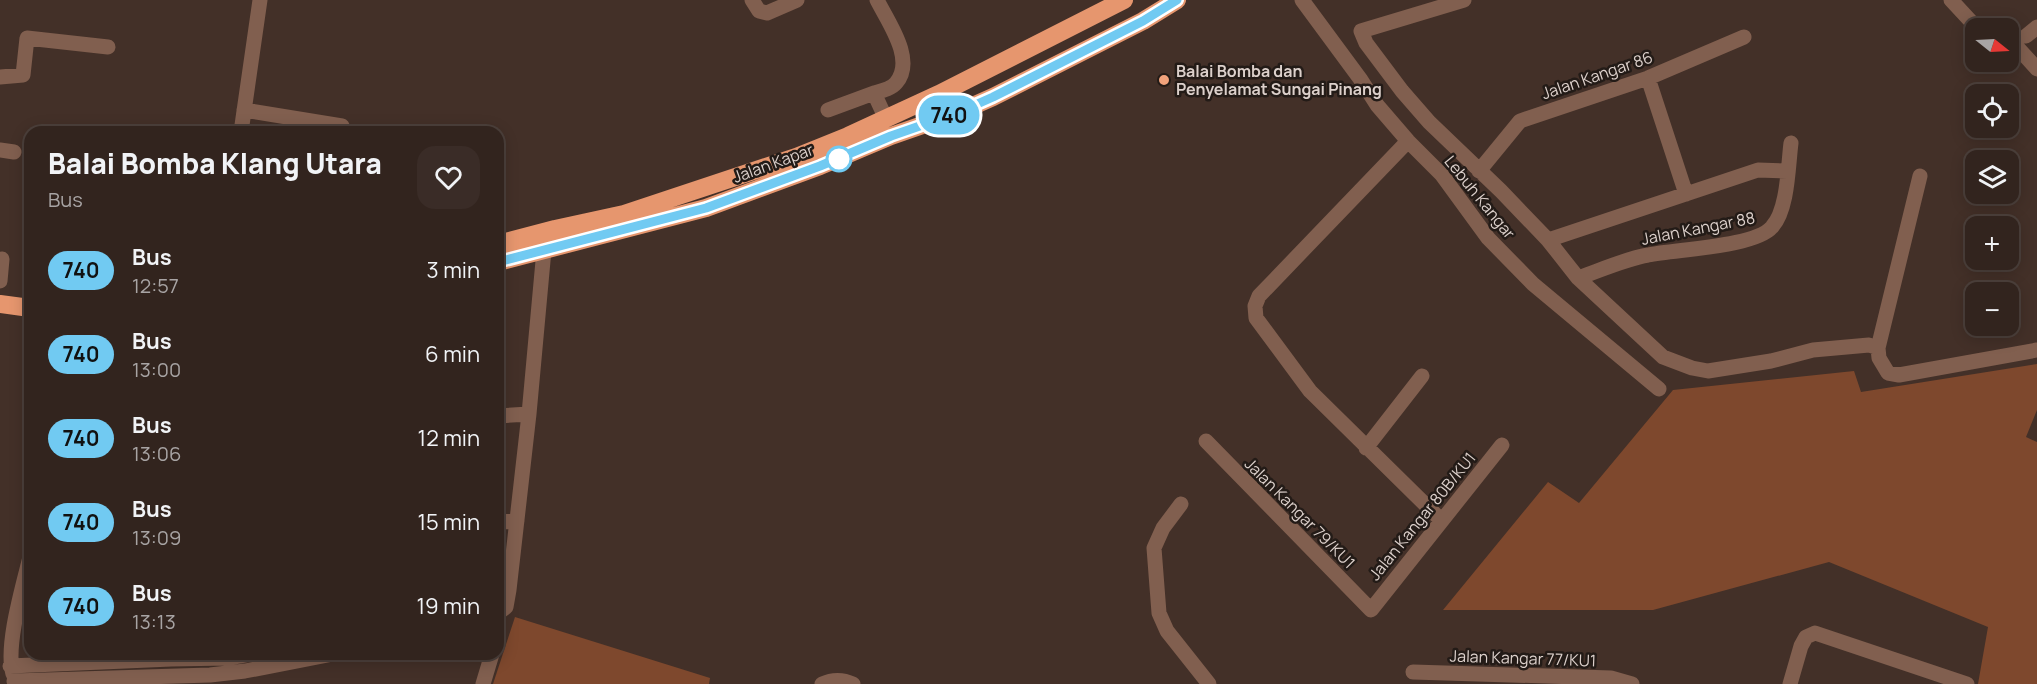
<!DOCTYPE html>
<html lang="en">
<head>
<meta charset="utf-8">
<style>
	body { margin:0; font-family:Manrope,sans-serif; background:#3a2c27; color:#f1f3f6; height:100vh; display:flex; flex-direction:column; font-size:22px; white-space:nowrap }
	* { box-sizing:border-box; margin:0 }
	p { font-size:20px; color:#a8a4a4 }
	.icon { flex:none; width:33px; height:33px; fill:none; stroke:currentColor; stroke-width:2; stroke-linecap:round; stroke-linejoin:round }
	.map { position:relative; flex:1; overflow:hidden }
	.sheet { position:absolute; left:24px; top:126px; width:480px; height:534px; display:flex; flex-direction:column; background:#32241e; border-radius:18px; box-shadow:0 3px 15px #0003,0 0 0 2px #4d413c }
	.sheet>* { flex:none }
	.badge { padding:0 12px; border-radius:20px; font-size:21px; line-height:39px }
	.needle { width:39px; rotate:108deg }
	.tools { position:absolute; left:1965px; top:18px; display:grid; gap:12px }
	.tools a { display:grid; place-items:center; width:54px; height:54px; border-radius:12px; background:#32241e; box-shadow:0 3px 15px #0003,0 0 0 2px #4d413c; font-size:30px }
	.map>.badge { position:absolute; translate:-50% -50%; box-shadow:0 0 0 3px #fff }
	.round { display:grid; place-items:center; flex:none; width:63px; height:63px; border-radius:18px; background:#3a2c27 }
	.head { display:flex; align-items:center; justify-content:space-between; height:102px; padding:0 24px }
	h1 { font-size:28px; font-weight:800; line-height:45px }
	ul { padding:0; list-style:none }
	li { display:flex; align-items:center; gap:18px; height:84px; padding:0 24px }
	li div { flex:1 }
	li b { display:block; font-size:22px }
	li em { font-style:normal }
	li .badge { min-width:66px; font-weight:700; text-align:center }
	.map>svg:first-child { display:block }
	.green { fill:#7e482d }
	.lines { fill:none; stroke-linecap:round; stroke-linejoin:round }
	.minor { stroke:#815f4f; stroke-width:15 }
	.highway { stroke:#e6966e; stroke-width:18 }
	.line-casing { stroke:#fff; stroke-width:14 }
	.line { stroke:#71caf2; stroke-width:9 }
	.poi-dot { fill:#f1a27b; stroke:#231b17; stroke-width:2 }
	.stop-dot { fill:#fff; stroke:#71caf2; stroke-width:3 }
	.labels { text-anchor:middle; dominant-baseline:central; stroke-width:5; stroke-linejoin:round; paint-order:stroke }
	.poi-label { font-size:16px; font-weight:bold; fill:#dcd0cb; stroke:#231b17; text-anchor:start }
	.street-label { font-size:16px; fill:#dcd0cb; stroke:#231b17 }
</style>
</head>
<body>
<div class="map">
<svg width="2037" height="684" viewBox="0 0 2037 684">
	<rect width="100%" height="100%" fill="#433028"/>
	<path class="green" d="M2037,364V410L2026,437L2037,442V684H1978L1988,627L1829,562L1653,610H1443L1548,482L1579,503L1673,390L1854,371L1861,392Z
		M515,617L710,678L709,684H493Z"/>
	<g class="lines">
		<path class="minor" d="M752,0L759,11L767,13L797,0
			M1302,0L1361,80L1377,105L1408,141L1442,175L1488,238L1533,284L1659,389
			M1951,0L1977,28
			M1361,31L1366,43L1402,91L1429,122L1501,191L1548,240L1578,278L1663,357L1692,368L1708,371L1771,361L1813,350L1869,345L1878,348L1879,358L1888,373L1899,375L2037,350
			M1361,31L1464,0
			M2026,36L2037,27
			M2008,37L2037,69
			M0,77L23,75L27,38L108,47
			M1648,78L1686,194
			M874,93C881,91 891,89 896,83C916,60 888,22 877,0
			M244,110L342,126
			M828,110L874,93L886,119
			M241,132L260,0
			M1408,141L1259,296L1255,306L1256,318L1310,391L1441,520
			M0,150L14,152
			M1479,171L1520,121L1648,78L1744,37
			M1548,240L1758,170L1787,171
			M1578,278C1601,270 1625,259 1648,255C1677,249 1755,247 1772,227C1788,210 1788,166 1791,143
			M0,281L2,259
			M1878,348L1920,176
			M498,416L529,414
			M1206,441L1371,610L1502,445
			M1366,448L1422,376
			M1181,504L1163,528L1154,548L1159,613L1167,631L1209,684
			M498,522L517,521
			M498,613L506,607L509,590L529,414L544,250
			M10,666L171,659L228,658L250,654
			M1413,672L1611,678L1632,684
			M13,674C5,646 23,586 30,557
			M14,681L210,675L245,671L333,654
			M483,684L492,654
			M822,684C833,679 842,679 853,684
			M1790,684L1801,646L1806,637L1815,633L1967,684"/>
		<path class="highway" d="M498,244L555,229L624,214L796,157L848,136L939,94L1124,0
			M498,262L706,208L820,166L891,136L957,113L993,97L1143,21L1177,0
			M0,304L30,308"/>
	</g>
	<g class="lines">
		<g class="line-casing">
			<path id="line" d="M498,262L706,208L820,166L891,136L957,113L993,97L1143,21L1177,0"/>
		</g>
		<use href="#line" class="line"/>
	</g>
	<circle class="poi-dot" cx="1164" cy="80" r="6"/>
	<circle class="stop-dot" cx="839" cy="159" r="12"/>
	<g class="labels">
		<g class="poi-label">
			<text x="1176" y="71">Balai Bomba dan<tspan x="1176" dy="18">Penyelamat Sungai Pinang</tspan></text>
		</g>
		<g class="street-label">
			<text transform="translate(1597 75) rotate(-19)">Jalan Kangar 86</text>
			<text transform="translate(773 163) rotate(-20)">Jalan Kapar</text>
			<text transform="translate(1480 197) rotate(51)">Lebuh Kangar</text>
			<text transform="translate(1698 228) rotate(-11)">Jalan Kangar 88</text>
			<text transform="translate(1300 513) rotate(45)">Jalan Kangar 79/KU1</text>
			<text transform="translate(1422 516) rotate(-51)">Jalan Kangar 80B/KU1</text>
			<text transform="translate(1523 658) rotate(2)">Jalan Kangar 77/KU1</text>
		</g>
	</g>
</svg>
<div class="tools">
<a><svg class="needle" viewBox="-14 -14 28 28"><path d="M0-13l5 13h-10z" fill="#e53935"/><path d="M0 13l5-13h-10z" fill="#a8a4a4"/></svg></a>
<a><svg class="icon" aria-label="locate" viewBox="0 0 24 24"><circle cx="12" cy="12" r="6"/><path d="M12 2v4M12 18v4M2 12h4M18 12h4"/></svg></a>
<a><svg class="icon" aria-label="layers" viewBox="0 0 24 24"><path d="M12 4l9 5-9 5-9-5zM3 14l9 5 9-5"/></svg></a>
<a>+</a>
<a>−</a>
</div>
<b class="badge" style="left:949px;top:115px;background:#71caf2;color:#111">740</b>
<section class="sheet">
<div class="head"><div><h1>Balai Bomba Klang Utara</h1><p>Bus</p></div><a class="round"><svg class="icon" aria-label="heart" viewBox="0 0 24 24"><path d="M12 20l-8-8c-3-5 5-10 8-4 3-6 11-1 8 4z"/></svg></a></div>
<ul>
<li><span class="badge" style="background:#71caf2;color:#111">740</span><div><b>Bus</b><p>12:57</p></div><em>3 min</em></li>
<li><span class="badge" style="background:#71caf2;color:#111">740</span><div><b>Bus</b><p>13:00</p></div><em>6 min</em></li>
<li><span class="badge" style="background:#71caf2;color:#111">740</span><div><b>Bus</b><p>13:06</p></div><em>12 min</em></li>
<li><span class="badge" style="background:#71caf2;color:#111">740</span><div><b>Bus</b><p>13:09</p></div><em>15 min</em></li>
<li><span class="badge" style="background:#71caf2;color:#111">740</span><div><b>Bus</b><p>13:13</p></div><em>19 min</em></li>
</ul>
</section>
</div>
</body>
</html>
